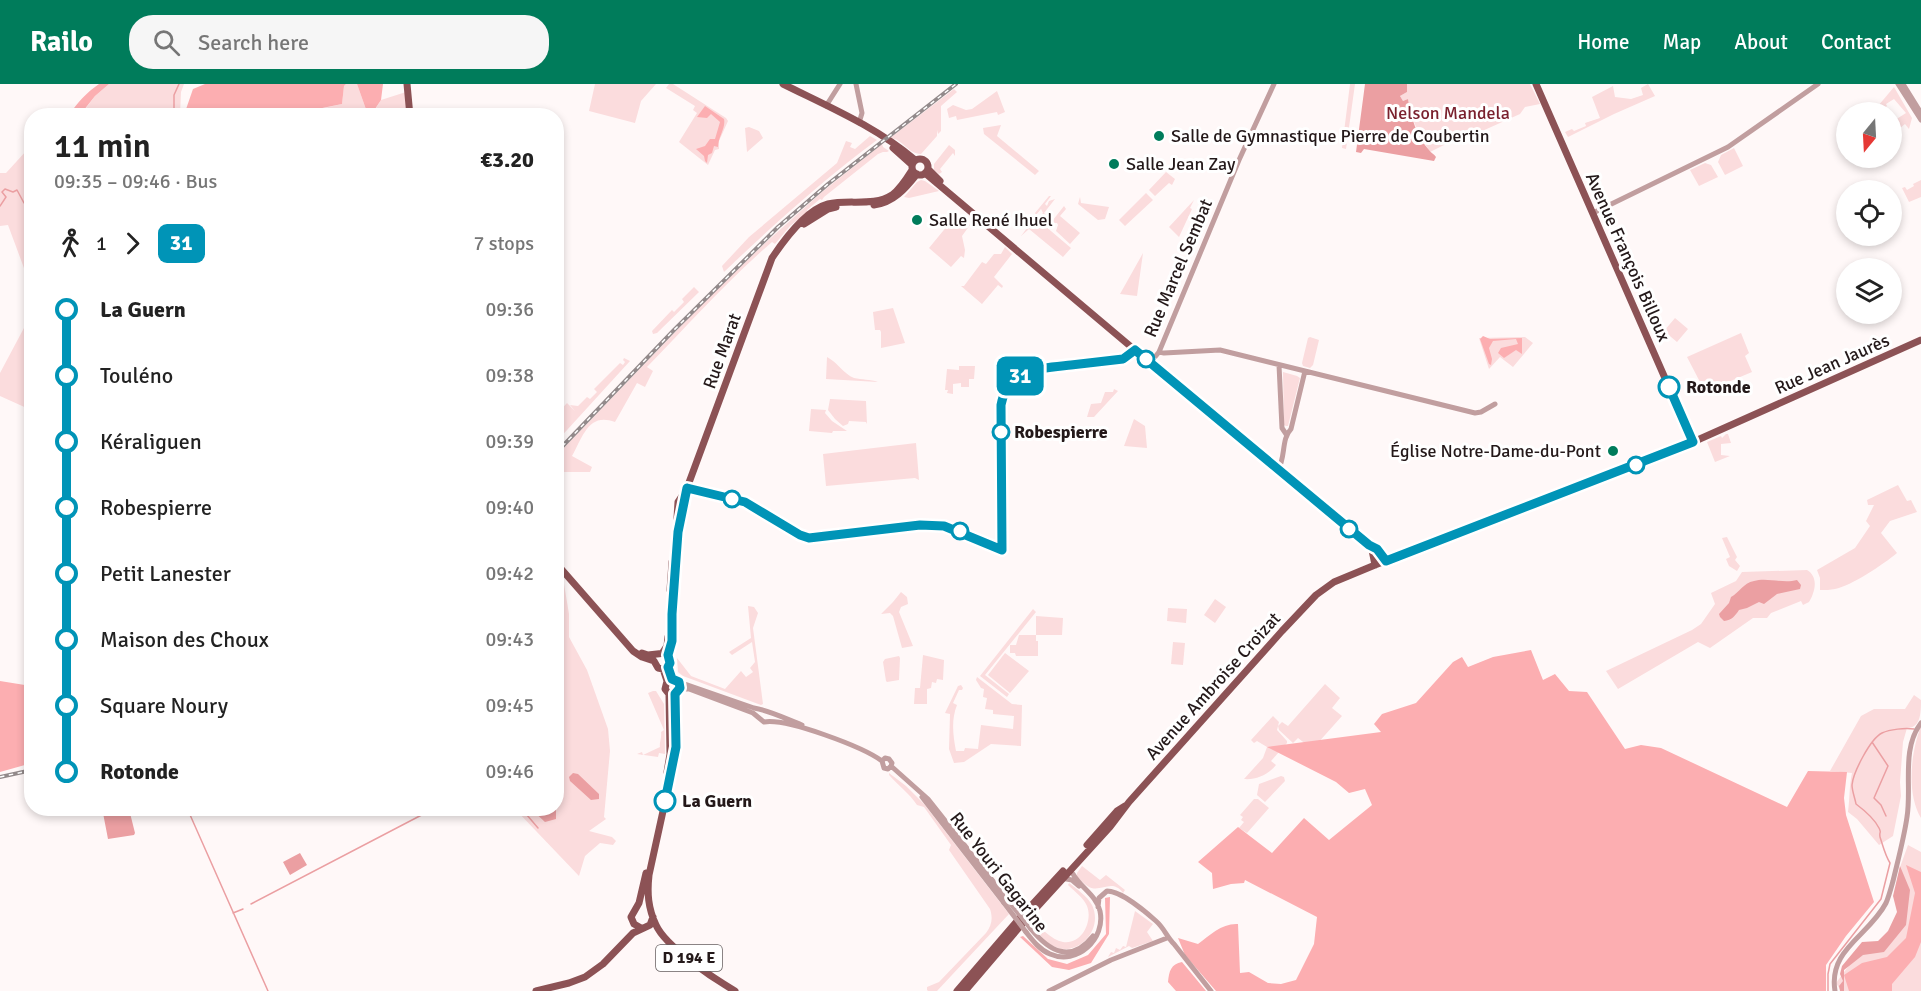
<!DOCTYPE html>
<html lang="en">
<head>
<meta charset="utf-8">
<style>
	body { margin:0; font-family:Signika,sans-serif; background:#f6f6f6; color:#222; height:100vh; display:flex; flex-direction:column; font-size:22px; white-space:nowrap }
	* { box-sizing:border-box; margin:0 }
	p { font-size:20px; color:#767676 }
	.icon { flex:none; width:33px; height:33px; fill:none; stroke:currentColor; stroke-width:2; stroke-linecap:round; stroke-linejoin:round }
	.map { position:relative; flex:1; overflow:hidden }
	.drawer { position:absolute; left:24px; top:24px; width:540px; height:708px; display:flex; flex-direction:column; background:#fff; border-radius:24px; box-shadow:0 3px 9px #0003 }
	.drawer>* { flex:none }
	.badge { padding:0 12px; border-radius:9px; font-size:21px; line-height:39px }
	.needle { width:39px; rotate:198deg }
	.tools { position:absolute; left:1836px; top:18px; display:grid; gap:12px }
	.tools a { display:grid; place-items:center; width:66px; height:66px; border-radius:50%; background:#fff; box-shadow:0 3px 9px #0003; font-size:30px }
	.map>.badge { position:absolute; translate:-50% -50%; box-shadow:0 0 0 3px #fff }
	.legs { display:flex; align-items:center; gap:9px; height:66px; padding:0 30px; font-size:20px }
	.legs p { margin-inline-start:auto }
	.headline { display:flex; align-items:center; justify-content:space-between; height:102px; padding:0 30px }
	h1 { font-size:33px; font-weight:600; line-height:45px }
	ul { padding:0 30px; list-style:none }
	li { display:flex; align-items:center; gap:21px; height:66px; font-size:22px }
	li i { display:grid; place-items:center; width:9px; height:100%; margin:0 8px; background:currentColor }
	li i::after { content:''; width:15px; height:15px; margin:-8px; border:4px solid; border-radius:50%; background:#fff }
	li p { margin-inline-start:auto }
	li:first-child i { background:linear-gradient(#0000 50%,currentColor 0) }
	li:last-child i { background:linear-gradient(currentColor 50%,#0000 0) }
	header { display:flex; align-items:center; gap:36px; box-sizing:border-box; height:84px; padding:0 30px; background:#007c5b; color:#fff }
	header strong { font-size:28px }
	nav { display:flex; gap:33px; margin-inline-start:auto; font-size:21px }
	.search { width:420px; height:54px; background:#f6f6f6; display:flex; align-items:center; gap:15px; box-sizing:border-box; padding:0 21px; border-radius:24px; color:#767676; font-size:22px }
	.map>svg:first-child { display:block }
	.green { fill:#fbdcdd }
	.forest { fill:#fcaeb1 }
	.water { fill:#eb9fa2 }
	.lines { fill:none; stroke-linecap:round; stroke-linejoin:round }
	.stream { stroke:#eb9fa2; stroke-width:1.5 }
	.minor { stroke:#c19e9f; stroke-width:5 }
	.major { stroke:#8c5255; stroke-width:7 }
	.rail-casing { stroke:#938a8b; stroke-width:4 }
	.rail { stroke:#fff; stroke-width:1.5; stroke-dasharray:4.5; stroke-linecap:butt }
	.minor-bridge { stroke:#c19e9f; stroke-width:5 }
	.line-1-casing { stroke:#fff; stroke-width:14 }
	.line-1 { stroke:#0094b7; stroke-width:9 }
	.poi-dot { fill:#007c5b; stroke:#fff; stroke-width:2 }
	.stop-1-dot { fill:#fff; stroke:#0094b7; stroke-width:3 }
	.labels { text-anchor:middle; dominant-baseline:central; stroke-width:6; stroke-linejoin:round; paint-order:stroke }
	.shield { fill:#fff; stroke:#665e5f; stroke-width:1.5 }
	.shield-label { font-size:16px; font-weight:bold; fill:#24191a }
	.park-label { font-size:18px; fill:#7a212e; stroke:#fff }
	.poi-label { font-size:18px; fill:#24191a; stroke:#fff; text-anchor:start }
	.street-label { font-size:18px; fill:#24191a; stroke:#fff }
	.stop-label { font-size:18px; font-weight:bold; fill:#24191a; stroke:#fff; text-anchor:start }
</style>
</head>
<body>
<header>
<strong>Railo</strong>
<div class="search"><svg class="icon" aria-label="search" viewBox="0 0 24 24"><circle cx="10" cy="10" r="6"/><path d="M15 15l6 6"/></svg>Search here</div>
<nav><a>Home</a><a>Map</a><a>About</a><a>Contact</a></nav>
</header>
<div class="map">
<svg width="1921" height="907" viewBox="0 0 1921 907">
	<rect width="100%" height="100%" fill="#fff8f8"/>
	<path class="green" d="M109,0H184L181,8L180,31L80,32L95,12Z
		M346,0H357L368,31H347L345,25L317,31L288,32L342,20L344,2Z
		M595,0H656L641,17L635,39L589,27Z
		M669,0H673L726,34L728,37L719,57V65L715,66L708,81L679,58L697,29L693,26L695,22L666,4Z
		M1350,0H1355L1346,65L1342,64Z
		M1407,0H1530L1540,20L1525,23L1520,30L1460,57L1446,60L1430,68C1420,51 1410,35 1408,15L1403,17L1400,12L1407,8Z
		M1648,0L1655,12L1614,30L1568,53L1565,48L1572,45L1574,47L1586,42L1585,39L1600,34L1592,13L1613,2L1615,13L1631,15L1643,11L1641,4Z
		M1894,3L1912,34L1909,45L1905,40L1895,48L1894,47L1899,43L1895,36L1906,29L1894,15L1886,20L1887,22L1879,28H1873Z
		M954,5L957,8L941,22V47L938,50L937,46V52L921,70C908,70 903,55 890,54Z
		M997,7L1005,28L998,31L997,28L957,36L956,32L949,34L947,25L953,21L966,26L972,25Z
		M406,8L410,31L371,32L381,16Z
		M1001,41L997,52L1039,87L1035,91L984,50L983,44Z
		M749,43L759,47L763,54L747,68L745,44Z
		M870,52L877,56C823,96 773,141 724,188L722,182L749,153L837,79L846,57L852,59L850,63L855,65Z
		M882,60L883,63L889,67L887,68H883L878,70L824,113L822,116L820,115L807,126L808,128L790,142L775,160L772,158C727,197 688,241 647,283L653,287L645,303L637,299L615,338C589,328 583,352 572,372L592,383L590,388H557L556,372L708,214L763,161L822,108Z
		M949,61L955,66V72L953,69L940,85L942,88L939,90L934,86V80Z
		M1734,64L1743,82L1725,91L1718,78L1721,71Z
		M27,66L32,67L31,203L8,141L0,142V89H6Z
		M1705,79L1711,81L1718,93L1699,102L1690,86Z
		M1166,88L1175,95L1172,101L1169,99L1155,112L1149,106Z
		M921,96L925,97L939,107L909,114L904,113L917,98Z
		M1921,96V113L1909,118L1902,104L1905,103L1907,106L1914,102L1913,100Z
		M1146,109L1153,116L1125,142L1119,136Z
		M1049,112H1051L1045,120L1047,122L1049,117L1055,115L1044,129L1053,136L1064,122L1066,125L1060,132L1080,149L1070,160L1056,147L1058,141L1057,139H1052L1053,144L1039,133L1043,129L1041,125L1036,131L1035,129Z
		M1080,113L1081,119L1109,123L1105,135L1098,136L1078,120Z
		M1194,116L1190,124L1192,125L1179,153L1169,143Z
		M957,130L970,141L962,152L965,166L964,174L961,172L951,183L929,164Z
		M1038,136L1071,164L1063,173L1029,145L1021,152L1030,140L1032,142Z
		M1005,163L1012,170L994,193L1003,202L1002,204L998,201L982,220L961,202H964L982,178L986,180L994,170H1001Z
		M1143,169L1137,212L1120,210Z
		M694,203L699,208L657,249L653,250L652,247L672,226L674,228L684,218L682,215Z
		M893,224L905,259L881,264V248L880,246H875L873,228Z
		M31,225L32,326H31L0,312V289L25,242Z
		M1675,234L1688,245L1677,258L1664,247Z
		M1741,249L1749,269L1745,272L1752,288L1695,312L1691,303L1700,298L1687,273Z
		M1310,253L1319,256L1313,281L1310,284L1303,282L1302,279L1308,254Z
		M1525,253L1533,259L1513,283L1500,273L1489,285L1479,254Z
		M827,273C837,278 844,290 854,294C862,296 870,295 878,298L826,295Z
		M624,274L630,277L557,357V330L567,319L575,327L570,321L578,322L587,313L590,315L597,308L594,305L620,279L623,281L625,278L623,276Z
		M959,282H975L974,295H969V303H961V299L953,300V310L947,309L948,306H945L947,285L959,286Z
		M1283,288L1297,292L1300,294L1288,342H1286L1284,341Z
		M1114,305L1118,307L1094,333H1087L1091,320L1101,319L1105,308H1113Z
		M830,315L866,317L867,340L866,338L849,337L848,340L843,342L835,335L828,326Z
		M811,325L826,326L825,329L832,337L847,347H833L832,349L809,347Z
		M1134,335L1145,342L1147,364L1124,362Z
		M1726,350H1728L1731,359L1721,360V371L1730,372L1715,378L1707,358L1721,352L1722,354Z
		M916,359L919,396L915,394L826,402L823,370Z
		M1898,401L1907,417L1911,416L1917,428L1890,437L1881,449L1897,469C1884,480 1851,502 1835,505C1831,506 1825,506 1820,506V494L1817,486L1855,464L1870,442L1866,437L1874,421H1868L1867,416Z
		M1727,453L1737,473L1735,476L1740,482L1737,487L1729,482L1726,475L1730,473L1722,454Z
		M1807,486C1819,493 1815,508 1809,518L1803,521L1801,517L1771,529L1767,534H1753L1710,564L1698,558L1618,605L1606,587L1692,546L1701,540L1715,520L1711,509L1736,497L1742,488Z
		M557,492L564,500L569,530V553L587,586L608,645L610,667L604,733L606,735L589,747L612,753L616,757L613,761L600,759L585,772L579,792L515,725L556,724Z
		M901,508L907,513L908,520L901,523L899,528L913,562L902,564L893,532L890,529L881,530L893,518Z
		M1215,515L1226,523L1215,539L1204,531Z
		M748,522L754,523L758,529L753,544L763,620L761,621L683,592L678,588L677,574L691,592L725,605L741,587L746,593L753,588L750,584L755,578L752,558L732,571L729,568L751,554Z
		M1168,524L1187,525L1186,539L1167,537Z
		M1033,525L1036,528L985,591L1009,610L1007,613L980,592Z
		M1036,532L1063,534L1062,551H1036V557H1038V572H1016L1015,569H1010V561H1016L1019,551H1036Z
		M1173,558L1185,559L1183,581L1171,580Z
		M1005,569L1029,587L1010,609L988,591Z
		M923,571L944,576L943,596L937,595L936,599L932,598L931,604L927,605V620H914L915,604H920Z
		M899,572L900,574L899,596L887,598L886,597L883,578L885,575Z
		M977,593L1012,620L1022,621L1021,662L991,660L964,678L954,679L949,665L950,630L945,629L958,602L961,601L963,604L962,606H959L953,619L957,621C951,636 953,651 956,667H964L965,664L978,665L981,641L1013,645L1014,632L993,630V626L985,625L987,614L983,613L984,605L981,604L976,596Z
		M1325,600L1340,614L1332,624L1342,632L1308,670L1307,661L1298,654L1293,659L1279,646L1278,642L1282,638L1288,642Z
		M653,607H656L664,620L665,670L659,669L658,673L637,670L642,668L643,671L660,663C659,659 662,654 661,648L664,646L648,609Z
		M1914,611L1921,616C1921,628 1921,644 1907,644L1903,658L1900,698L1901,712L1893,752L1879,761L1857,735L1848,728C1850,713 1849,703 1852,689L1830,687L1861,632L1874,625H1905Z
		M1273,632L1279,638L1277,646L1287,657V659L1271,677L1276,681C1268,691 1256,696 1244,695L1263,674L1267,663L1257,657L1254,659L1251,656Z
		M1921,642V734C1906,709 1911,668 1921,642Z
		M889,689L906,702L924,720L1009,830L937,907H928L927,906V903L939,898L986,849C992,841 993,834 990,825L949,766L951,761L924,723L917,721C909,709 899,702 889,691Z
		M1281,692L1284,693L1285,697L1265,718L1257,711L1259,700Z
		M1254,715H1258L1269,724L1247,749L1239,744L1244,738L1241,736L1243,733L1240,731Z
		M1908,761L1921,768V907H1841L1836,899L1853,876L1902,841L1899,786Z
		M1082,782L1100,796L1106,791L1125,806L1123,809C1112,794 1101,809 1089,803C1085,801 1081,796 1077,793V789Z
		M1069,799C1077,805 1087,812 1092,821C1105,848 1073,878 1048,859C1041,854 1035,844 1030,838L1032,836C1041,843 1051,856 1063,858C1082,861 1093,837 1087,822C1083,813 1074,807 1068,801Z
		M1135,827L1153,840L1147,848L1153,857L1132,864L1129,862L1108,873L1111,868L1114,869L1116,864L1120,866L1123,862L1126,863Z"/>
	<path class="forest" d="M99,0H109L95,12L80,31H69C77,19 87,8 99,0Z
		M205,0H346L344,2L342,20L288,31H184L193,5Z
		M357,0H383L381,16L371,31H368Z
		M705,22L724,35C726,44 718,53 718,63L714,62L712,69L708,71L707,79L705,77L704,72L696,65L705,62L710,55H715L720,38L711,30L707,34L697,33Z
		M1483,252L1490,255L1522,254V270L1516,266L1504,274L1498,269L1501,264L1518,260L1516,255L1493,257L1489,264L1492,275L1491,281L1489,280L1480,255Z
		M1531,566L1543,596L1555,590L1569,607L1587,608L1625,665L1641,661L1661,664L1787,723L1808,687L1847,688L1844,714L1846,731L1874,818L1846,852L1826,881V907H1216L1185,871L1178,854L1198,860C1210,851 1222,839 1238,840L1240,889L1249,888L1268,899L1281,900L1296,896L1314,860L1317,833L1245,796L1244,799L1231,800L1213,805L1212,789L1198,778L1238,743L1272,769L1304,734L1329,756L1372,721L1365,705L1349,709L1336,698L1267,663L1381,648L1374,640L1382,630L1416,619L1453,578L1462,573L1468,583L1493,573Z
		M0,597L31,602L32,679L0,688Z
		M1906,781L1921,788V858L1915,873L1892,900V907H1849L1844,891L1862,879L1887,873L1906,854L1915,809Z
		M1110,813L1109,850L1091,879L1069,886L1052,883L1020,853L1023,852L1048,875L1067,880L1088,871L1106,850L1105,814Z
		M1182,878L1206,907H1176L1168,898C1169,887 1171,880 1182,878Z"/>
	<path class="water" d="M1365,0H1407V8L1400,12L1403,17L1408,15C1410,31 1417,53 1429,66C1431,69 1434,70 1436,73L1434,77L1364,65L1361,69L1356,68Z
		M1797,496L1801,501L1800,505L1777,510L1764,520L1759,518L1747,524L1739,526C1735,532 1732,536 1724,537L1720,533L1719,530L1729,519L1731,513C1739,509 1743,499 1754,497C1767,493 1783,500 1797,496Z
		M573,689L578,690L599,710V715L591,716L570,697L569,693Z
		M122,724L129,725L135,749L134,751L108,755L103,729Z
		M531,725H556V735L545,738Z
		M300,769L307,781L290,791L283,778Z
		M1900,782L1910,806L1906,841L1884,868L1863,871L1844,886V907H1840L1839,902L1843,897L1840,890L1842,882L1862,858L1878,857L1888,847L1897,828L1893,812Z"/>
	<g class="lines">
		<path class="stream" d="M174,32V11L179,0
			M0,122L6,113L2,108L5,105L13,108L17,106L24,119H32
			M1872,658L1888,682L1874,714L1881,721L1886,732
			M187,724L268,907
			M521,724L538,744
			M251,820L435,724
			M233,829L243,825
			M1828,907V890L1830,880L1881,815L1890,779C1885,771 1883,762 1880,753C1879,746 1882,750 1879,744C1874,734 1864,726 1856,720C1855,714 1852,707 1852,701C1853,689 1870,655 1882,649C1890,645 1905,644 1914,645"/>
		<path class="minor" d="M856,0L862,29L859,39
			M1898,0L1921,36
			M1903,0L1921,29
			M826,22L840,0
			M1593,129L1728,63L1818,0
			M1159,268L1164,269L1220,266L1475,329L1481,328L1495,320
			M1150,279L1159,268L1239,76L1274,0
			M1279,281L1282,344L1286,350
			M1278,386C1286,373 1281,355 1291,345L1305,287
			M1002,466L1001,321C1005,303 1015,292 1032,286L1123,275L1132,269L1137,263
			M679,598L754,624C771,627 786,635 802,641
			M680,605H689L753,629L764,638C787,634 863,663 882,677
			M882,677L884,684L888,685L891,682
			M882,677L885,674L889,675L892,679L891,682
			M891,682L928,715L1008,816
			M922,713L1004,819
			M1061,794L1072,796L1079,802
			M1098,823L1099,814L1107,807C1121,807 1146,828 1156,837C1164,844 1167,853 1174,860L1211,907
			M1031,845C1049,867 1071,880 1093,852
			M1026,848C1033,857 1040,866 1050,870C1077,882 1106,855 1100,827C1096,811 1081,804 1073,790
			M1049,907L1111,876L1167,854
			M1835,907C1828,865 1869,852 1886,819C1889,812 1891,804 1893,797C1898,776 1904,754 1907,733C1912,703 1901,665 1921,639"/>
		<path class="major" d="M407,0L410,32
			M783,0C827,22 877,43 915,76
			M1536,0L1693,358
			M893,64L912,81
			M912 83a8 8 0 1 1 16 0a8 8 0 1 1-16 0Z
			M928,85L940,97
			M925,89L1283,391L1369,461L1377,465L1386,477
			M874,121C893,119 905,105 917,90
			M804,140L828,125L836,123
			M677,434L678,418L686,406
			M1369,461L1372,466L1375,481
			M556,479L633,567L642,573L654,577
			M670,506L672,478
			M663,568L667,562L668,553
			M642,569L648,571L666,569
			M668,571L672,557V530L678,448L687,404L772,174C784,156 806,126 828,120C848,115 874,123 892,111C900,105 907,94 912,86
			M668,571L671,576L667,583L672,595L677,596L680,602L679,607L675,611
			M654,577L658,584L663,585L667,597L665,605L669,610L670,670L667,688
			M675,611L677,651L674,677L649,791C647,809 648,824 656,841C666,863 713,894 735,907
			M1087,761L1117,727L1125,722
			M641,844L634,840L631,833L639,819L646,789
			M536,907L569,899L585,893L603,880L633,849L650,841L653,833
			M957,907L1018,836L1063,787
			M965,907L1028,833L1110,743L1129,718L1282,547L1316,511L1334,498L1375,481L1693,358L1921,256"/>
		<g class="rail-casing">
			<path id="rail" d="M556,369L674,246L778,143L828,100L956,0
				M0,693L32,686"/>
		</g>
		<use href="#rail" class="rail"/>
		<path class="minor-bridge" d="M1008,816L1031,845
			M1004,819L1026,848"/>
	</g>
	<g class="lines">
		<g class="line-1-casing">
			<path id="line-1" d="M665,717L676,663L675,610L680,604L679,598L672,595L668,583L670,579L668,571L672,557V530L678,448L687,404L745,418L800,451L809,454L920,441L944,442L1002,466L1001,321C1008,284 1041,284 1071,281C1089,279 1106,277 1123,275L1135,266L1369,461L1377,465L1386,477L1693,358L1669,303"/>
		</g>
		<use href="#line-1" class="line-1"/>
	</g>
	<g class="poi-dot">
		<circle cx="1159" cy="52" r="6"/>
		<circle cx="1114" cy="80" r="6"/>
		<circle cx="917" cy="136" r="6"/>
		<circle cx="1613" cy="367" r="6"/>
	</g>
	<g class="stop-1-dot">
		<circle cx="1146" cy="275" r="8"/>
		<circle cx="1669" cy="303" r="10"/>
		<circle cx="1001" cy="348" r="8"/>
		<circle cx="1636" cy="381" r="8"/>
		<circle cx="732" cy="415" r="8"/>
		<circle cx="1349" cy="445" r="8"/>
		<circle cx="960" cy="447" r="8"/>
		<circle cx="665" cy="717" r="10"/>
	</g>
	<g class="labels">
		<rect class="shield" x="656" y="861" width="66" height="26" rx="4.5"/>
		<g class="shield-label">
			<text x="689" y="874">D 194 E</text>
		</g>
		<g class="park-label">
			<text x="1448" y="29">Nelson Mandela</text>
		</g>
		<g class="poi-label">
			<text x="1171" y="52">Salle de Gymnastique Pierre de Coubertin</text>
			<text x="1126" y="80">Salle Jean Zay</text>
			<text x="929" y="136">Salle René Ihuel</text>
			<text x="1601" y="367" text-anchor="end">Église Notre-Dame-du-Pont</text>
		</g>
		<g class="street-label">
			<text transform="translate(1628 173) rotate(66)">Avenue François Billoux</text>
			<text transform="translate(1178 184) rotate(-67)">Rue Marcel Sembat</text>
			<text transform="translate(722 267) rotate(-70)">Rue Marat</text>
			<text transform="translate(1832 280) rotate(-24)">Rue Jean Jaurès</text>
			<text transform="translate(1213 602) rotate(-48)">Avenue Ambroise Croizat</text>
			<text transform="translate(999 788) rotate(52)">Rue Youri Gagarine</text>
		</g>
		<g class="stop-label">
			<text x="1686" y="303">Rotonde</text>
			<text x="1014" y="348">Robespierre</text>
			<text x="682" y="717">La Guern</text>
		</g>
	</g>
</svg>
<div class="tools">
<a><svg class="needle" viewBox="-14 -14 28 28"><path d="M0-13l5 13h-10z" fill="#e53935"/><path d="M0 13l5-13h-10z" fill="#767676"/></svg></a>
<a><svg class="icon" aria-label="locate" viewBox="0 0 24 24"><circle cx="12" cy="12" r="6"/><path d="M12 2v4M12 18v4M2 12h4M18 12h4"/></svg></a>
<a><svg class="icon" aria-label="layers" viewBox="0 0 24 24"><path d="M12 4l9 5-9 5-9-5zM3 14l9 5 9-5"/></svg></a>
</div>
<b class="badge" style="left:1020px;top:292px;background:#0094b7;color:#fff">31</b>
<section class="drawer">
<div class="headline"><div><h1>11 min</h1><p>09:35 – 09:46 · Bus</p></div><b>€3.20</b></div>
<div class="legs"><svg class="icon" aria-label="walk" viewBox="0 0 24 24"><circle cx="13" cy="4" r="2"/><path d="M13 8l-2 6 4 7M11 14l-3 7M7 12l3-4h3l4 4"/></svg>1<svg class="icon" aria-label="forward" viewBox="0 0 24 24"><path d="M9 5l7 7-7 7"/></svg><b class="badge" style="background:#0094b7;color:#fff">31</b><p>7 stops</p></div>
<ul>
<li><i style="color:#0094b7"></i><b>La Guern</b><p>09:36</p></li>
<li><i style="color:#0094b7"></i><span>Touléno</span><p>09:38</p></li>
<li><i style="color:#0094b7"></i><span>Kéraliguen</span><p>09:39</p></li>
<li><i style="color:#0094b7"></i><span>Robespierre</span><p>09:40</p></li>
<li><i style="color:#0094b7"></i><span>Petit Lanester</span><p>09:42</p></li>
<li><i style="color:#0094b7"></i><span>Maison des Choux</span><p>09:43</p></li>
<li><i style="color:#0094b7"></i><span>Square Noury</span><p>09:45</p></li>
<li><i style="color:#0094b7"></i><b>Rotonde</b><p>09:46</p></li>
</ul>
</section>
</div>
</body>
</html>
